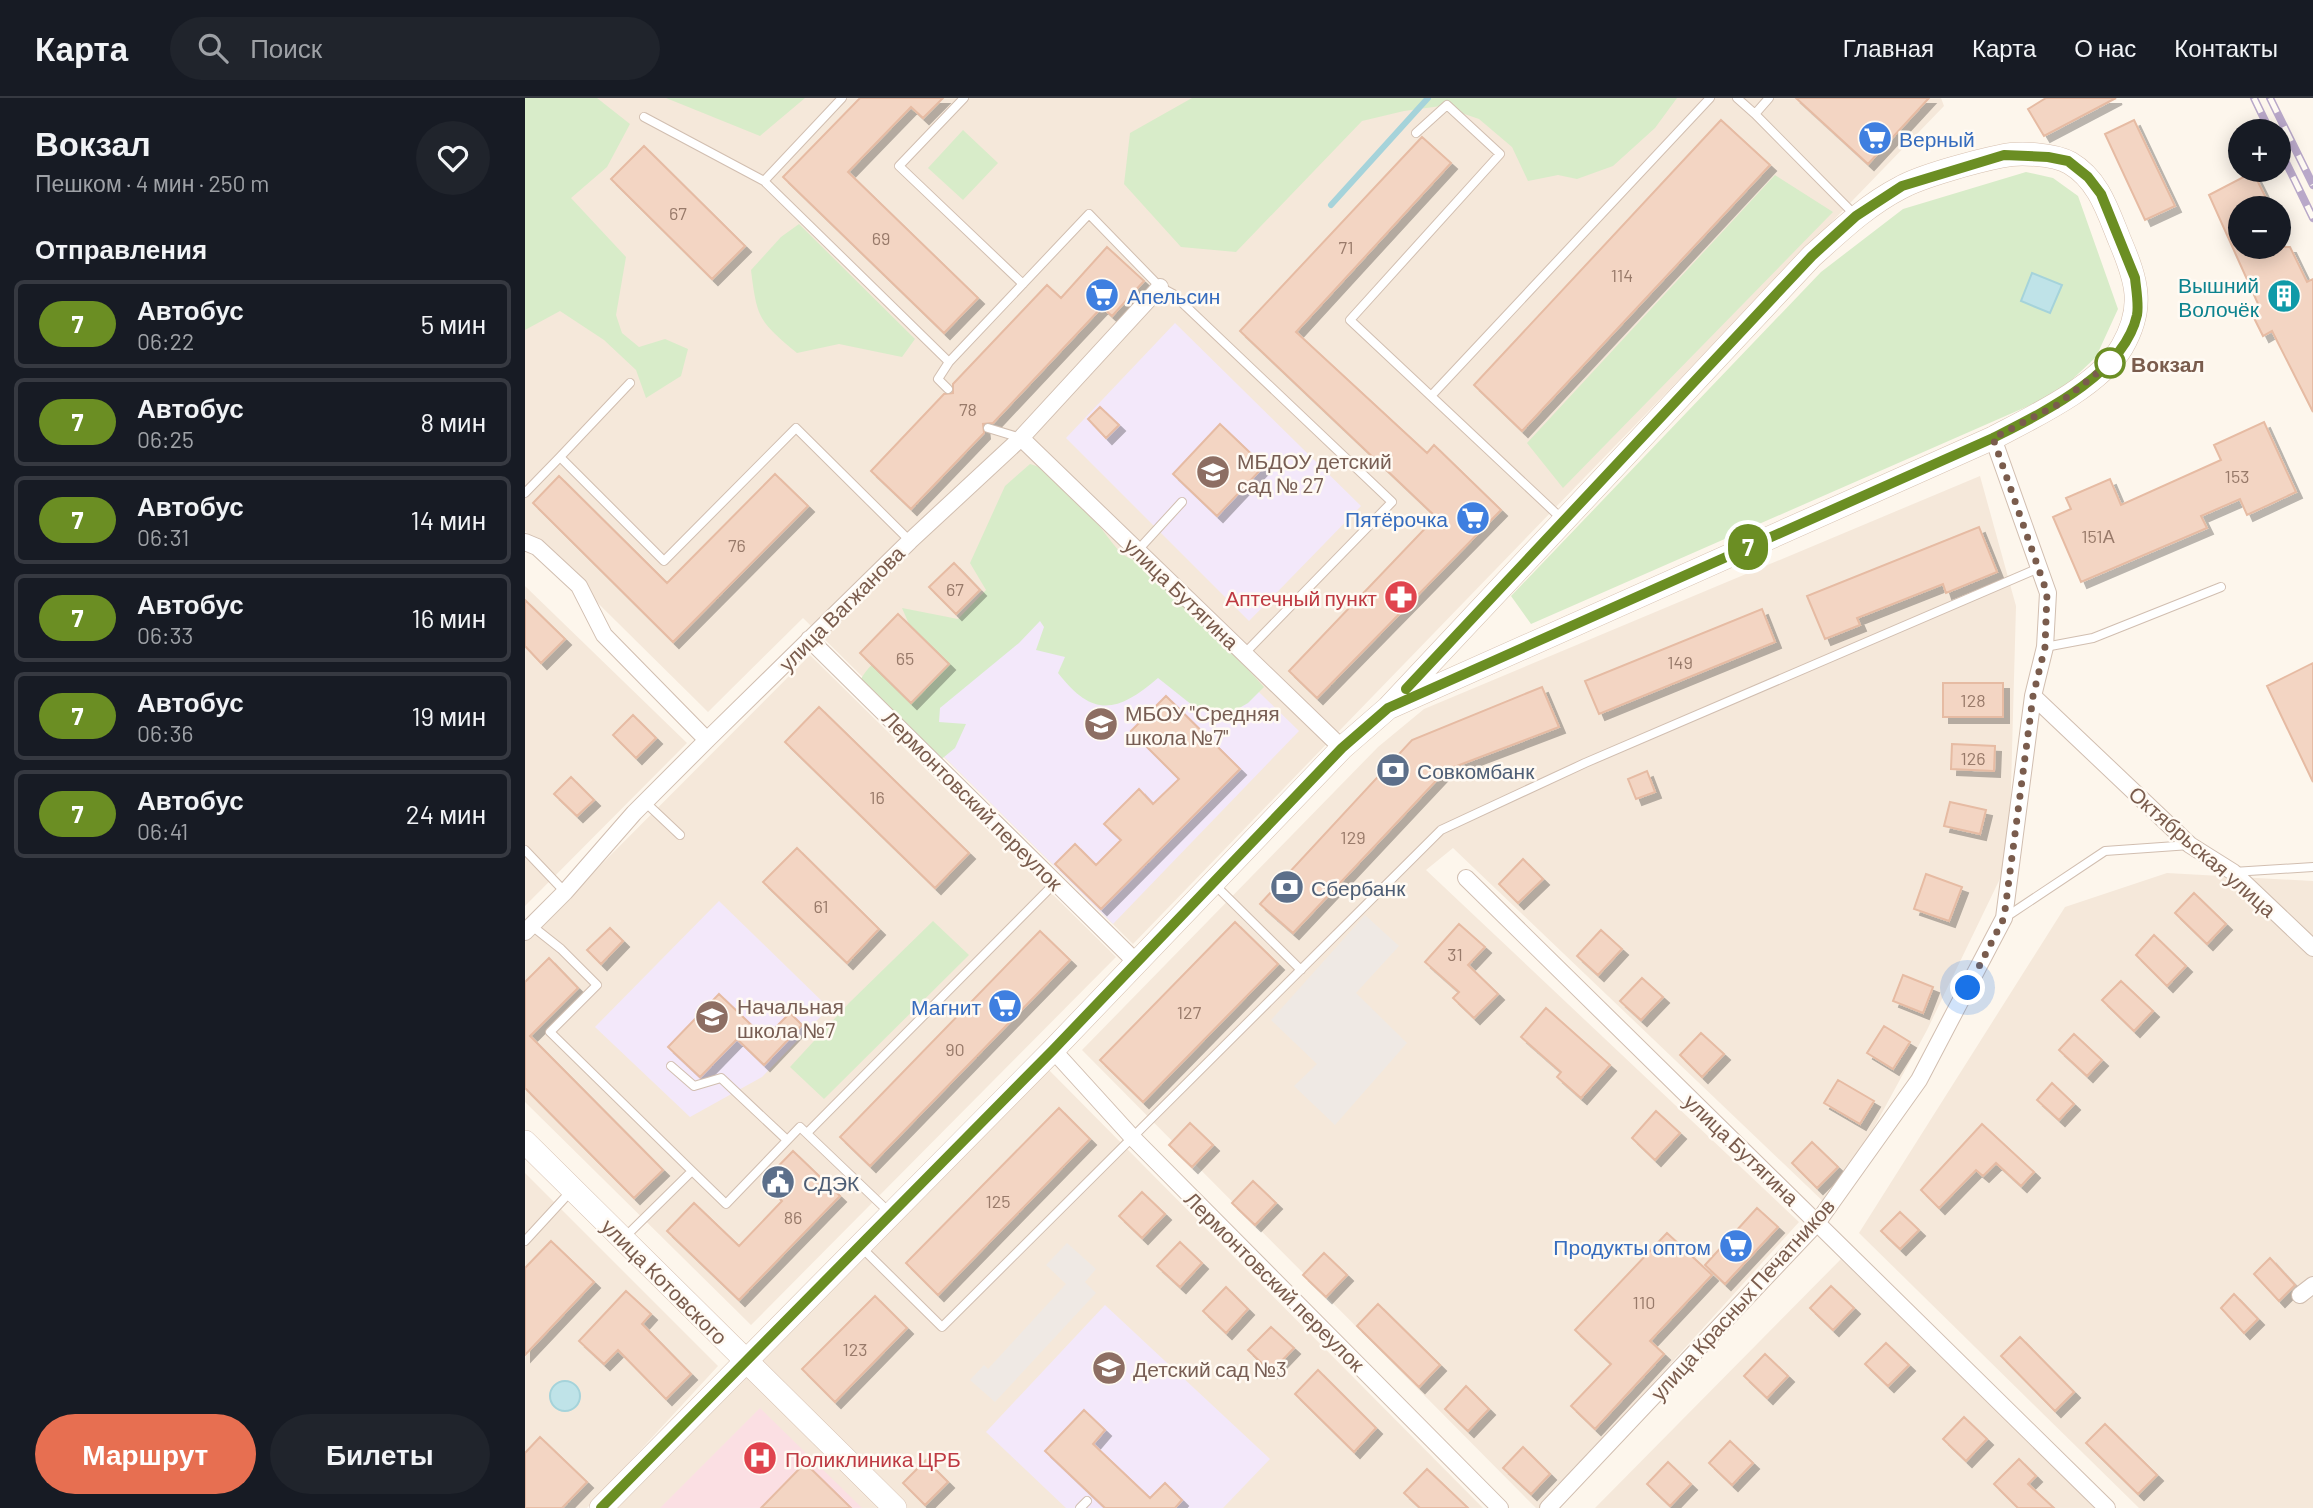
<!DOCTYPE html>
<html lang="ru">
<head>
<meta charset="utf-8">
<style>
	body { margin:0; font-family:Barlow,sans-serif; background:#20242c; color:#f1f3f6; height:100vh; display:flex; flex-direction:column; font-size:26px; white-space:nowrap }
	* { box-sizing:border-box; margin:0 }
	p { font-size:23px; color:#9ea1a6 }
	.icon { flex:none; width:38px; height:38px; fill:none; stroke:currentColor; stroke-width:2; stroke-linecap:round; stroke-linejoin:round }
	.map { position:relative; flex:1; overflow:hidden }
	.side { display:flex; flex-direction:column; background:#171b24; width:525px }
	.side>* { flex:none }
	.badge { padding:0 14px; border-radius:23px; font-size:24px; line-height:46px }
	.tools { position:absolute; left:1703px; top:21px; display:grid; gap:14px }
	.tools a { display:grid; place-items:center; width:63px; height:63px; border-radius:50%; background:#171b24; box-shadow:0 4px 18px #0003; font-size:35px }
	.you { position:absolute; width:35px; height:35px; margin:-18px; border:5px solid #fff; border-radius:50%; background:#1a73e8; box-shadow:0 0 0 10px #1a73e833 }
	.map>.badge { position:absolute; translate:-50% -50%; box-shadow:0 0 0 4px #fff }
	h2 { padding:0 35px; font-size:26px; line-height:63px }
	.round { display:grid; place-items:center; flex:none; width:74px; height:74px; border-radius:37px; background:#20242c }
	.head { display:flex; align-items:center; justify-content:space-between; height:119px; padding:0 35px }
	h1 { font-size:33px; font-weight:700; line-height:52px }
	.button { display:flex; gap:14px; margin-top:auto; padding:14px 35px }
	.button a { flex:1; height:80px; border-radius:42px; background:#e76f51; color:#fff; font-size:28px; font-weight:700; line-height:80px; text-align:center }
	.button a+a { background:#20242c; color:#f1f3f6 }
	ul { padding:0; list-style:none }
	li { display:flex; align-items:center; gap:21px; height:88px; margin:0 14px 10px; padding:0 21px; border:4px solid #363941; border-radius:10px }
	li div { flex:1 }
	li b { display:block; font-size:26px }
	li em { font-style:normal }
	li .badge { min-width:77px; font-weight:700; text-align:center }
	header { display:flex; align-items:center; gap:42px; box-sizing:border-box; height:98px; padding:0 35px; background:#171b24; border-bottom:2px solid #363941 }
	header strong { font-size:33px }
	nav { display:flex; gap:38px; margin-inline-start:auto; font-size:24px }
	.search { width:490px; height:63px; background:#20242c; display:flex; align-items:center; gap:18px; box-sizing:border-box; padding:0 24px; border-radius:38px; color:#9ea1a6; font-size:26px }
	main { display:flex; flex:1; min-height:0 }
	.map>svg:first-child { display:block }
	.residential { fill:#f5e8da }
	.industrial { fill:#efe9e4 }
	.education { fill:#f3e8fa }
	.medical { fill:#fbdfe3 }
	.green { fill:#d8ecc9 }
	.water { fill:#bfe3e8; stroke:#a5d3da; stroke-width:2 }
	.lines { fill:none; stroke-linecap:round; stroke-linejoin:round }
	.stream { stroke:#a5d3da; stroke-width:6 }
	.building { fill:#f3d5c3; stroke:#e6bba3; stroke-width:2; filter:url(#shadow) }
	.lane-casing { stroke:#d1beb0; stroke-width:10 }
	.street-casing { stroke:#d1beb0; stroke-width:18 }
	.secondary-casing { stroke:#d6c0b0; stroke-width:24 }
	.lane { stroke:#fff; stroke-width:8 }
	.street { stroke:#fff; stroke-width:16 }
	.secondary { stroke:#fff; stroke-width:23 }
	.rail-casing { stroke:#b9a8c9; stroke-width:8 }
	.rail { stroke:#fffaf3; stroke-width:5; stroke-dasharray:16; stroke-linecap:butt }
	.line-casing { stroke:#fff; stroke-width:16 }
	.line { stroke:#6b8e23; stroke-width:10 }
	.walk { stroke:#7a5c4d; stroke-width:7; stroke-dasharray:0 12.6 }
	.stop-dot { fill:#fff; stroke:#6b8e23; stroke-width:3.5 }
	.labels { text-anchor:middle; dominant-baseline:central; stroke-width:5; stroke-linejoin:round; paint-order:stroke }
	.number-label { font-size:18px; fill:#987a6a }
	.shop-label { font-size:21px; fill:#366cbe; stroke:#fffaf3; text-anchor:end }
	.culture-label { font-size:21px; fill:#0d838f; stroke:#fffaf3; text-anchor:end }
	.stop-label { font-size:21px; font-weight:bold; fill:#7a5c4d; stroke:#fffaf3; text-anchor:start }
	.education-label { font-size:21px; fill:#785e54; stroke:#fffaf3; text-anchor:start }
	.street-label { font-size:21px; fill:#7a5c4d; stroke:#fffaf3 }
	.health-label { font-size:21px; fill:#be3a42; stroke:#fffaf3; text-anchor:end }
	.service-label { font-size:21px; fill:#4e5e75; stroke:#fffaf3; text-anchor:start }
</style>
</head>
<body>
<header>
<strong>Карта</strong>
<div class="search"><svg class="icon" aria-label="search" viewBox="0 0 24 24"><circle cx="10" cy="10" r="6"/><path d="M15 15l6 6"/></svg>Поиск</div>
<nav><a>Главная</a><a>Карта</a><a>О нас</a><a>Контакты</a></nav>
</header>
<main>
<section class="side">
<div class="head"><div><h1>Вокзал</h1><p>Пешком · 4 мин · 250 m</p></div><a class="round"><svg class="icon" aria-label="heart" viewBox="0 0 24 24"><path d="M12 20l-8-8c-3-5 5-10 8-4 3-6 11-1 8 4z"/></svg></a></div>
<h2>Отправления</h2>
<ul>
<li><span class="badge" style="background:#6b8e23;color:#fff">7</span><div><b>Автобус</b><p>06:22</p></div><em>5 мин</em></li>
<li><span class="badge" style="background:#6b8e23;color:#fff">7</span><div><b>Автобус</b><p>06:25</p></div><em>8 мин</em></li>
<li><span class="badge" style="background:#6b8e23;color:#fff">7</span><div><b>Автобус</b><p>06:31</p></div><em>14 мин</em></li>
<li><span class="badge" style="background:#6b8e23;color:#fff">7</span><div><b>Автобус</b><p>06:33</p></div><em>16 мин</em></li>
<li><span class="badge" style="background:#6b8e23;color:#fff">7</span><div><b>Автобус</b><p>06:36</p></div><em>19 мин</em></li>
<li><span class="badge" style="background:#6b8e23;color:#fff">7</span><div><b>Автобус</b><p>06:41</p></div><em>24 мин</em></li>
</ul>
<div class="button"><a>Маршрут</a><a>Билеты</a></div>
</section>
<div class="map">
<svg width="1788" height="1410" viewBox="0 0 1788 1410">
	<defs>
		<filter id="shadow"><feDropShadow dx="6" dy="6" stdDeviation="0" flood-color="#0004"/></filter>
	</defs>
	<rect width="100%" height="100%" fill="#fdf6ec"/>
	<path class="residential" d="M50,0H1416L1419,8L608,846L278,520L183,614L0,433V50Z
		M1455,378L1491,508L1484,762L1402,932L1305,1110L928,750L901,772L1274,1124L1015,1410H1011L557,952L853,649L899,611Z
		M0,488L162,645L0,808Z
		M285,557L591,859L226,1227L0,1004V843Z
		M1642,775L1788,783V1410H1614L1334,1135L1540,809Z
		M522,970L614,1063L958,1410H379L232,1264Z
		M0,1075L193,1268L62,1410H0Z
		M1316,1161L1573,1410H1070Z
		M220,1270L362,1410H85Z"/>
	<path class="industrial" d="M840,817L874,848L831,895L882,945L810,1027L769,988L792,966L746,922Z
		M542,1145L571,1171L560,1184L571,1195L470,1304L445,1282L459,1267L463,1271L541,1186L521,1167Z"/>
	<path class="education" d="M650,225L836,408L724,523L541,340Z
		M565,430L774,633L588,826L379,619Z
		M194,803L304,910L237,979L165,1019L70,929Z
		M580,1207L745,1361L698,1410H541L461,1334Z"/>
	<path class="medical" d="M235,1310L337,1410H135Z"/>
	<path class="green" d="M0,0H72L105,26L82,69L46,100L101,159L91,217L97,235L114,249L140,241L163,251L156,278L121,300L111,272L79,242L35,213L0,232Z
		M141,0H280L235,38Z
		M667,0H1152L1130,30L1088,68L1052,81L1033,77L1003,83L987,49L954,21L916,8L879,13L837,23L711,154L656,149L599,86L605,35Z
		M438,32L473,65L438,102L403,70Z
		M1501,74L1528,80L1553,98L1593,211L1571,259L1533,295L1006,526L986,498L1296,174L1378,111Z
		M1250,77L1308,114L1038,390L1002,345Z
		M274,126L390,241L377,259L314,246L272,255C234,223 232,221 226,172L256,139Z
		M505,366C543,375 570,426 595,454C601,460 611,462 618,467C662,502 701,547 739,589L723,605L697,620L667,607L633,580C592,615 568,620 533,575L540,559L511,552L519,529L515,523L494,545L415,610L414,624L441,626L430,650L413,664L334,585C345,561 368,552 387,533L377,510L433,521L461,492L445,465L480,388Z
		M408,823L444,857L299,1001L265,969L324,905Z"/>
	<path class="water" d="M1507,175L1537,187L1525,215L1496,203Z
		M25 1298a15 15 0 1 1 30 0a15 15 0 1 1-30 0Z"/>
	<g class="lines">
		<path class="stream" d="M806,107L903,0"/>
	</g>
	<path class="building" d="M335,0H418L398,20L386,9L323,74L453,200L419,235L258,79Z
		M1271,0H1404L1343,66Z
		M1521,0H1591L1519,38L1503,11Z
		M1196,22L1245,67L997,333L949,287Z
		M1609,22L1650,108L1620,122L1580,36Z
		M897,39L926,65L771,234L902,355L909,347L976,412L792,600L764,573L911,419L715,233Z
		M119,48L220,148L187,181L86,81Z
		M1728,74L1746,110H1715V149H1765L1782,184L1788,181V314L1747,233L1738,238L1725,212L1734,208L1684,97Z
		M582,149L619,183L587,218L577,209L468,325L458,326L459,335L386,411L346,373L419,296L428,295V286L522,187L536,200Z
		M575,309L594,327L581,340L563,321Z
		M1739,324L1771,394L1722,417L1715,401L1676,418L1682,430L1556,484L1528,419L1546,411L1541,400L1585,381L1596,407L1696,362L1689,347Z
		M695,326L739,368L692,418L648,376Z
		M250,376L283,408L148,544L8,405L34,378L142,485Z
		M1454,429L1472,474L1421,495L1418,486L1332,520L1335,527L1300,541L1282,498Z
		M429,465L455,492L431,516L404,489Z
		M0,502L40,541L16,565L0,548Z
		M1237,511L1250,544L1074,616L1060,583Z
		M373,516L424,566L386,605L335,555Z
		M1788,565V684L1742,588Z
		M1418,585H1478V619H1418Z
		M1017,589L1034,629L921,672L768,835L735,806L887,642Z
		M641,598L715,671L576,811L530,766L550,746L571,767L596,742L579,726L614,691L628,706L654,681L606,633Z
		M294,609L444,755L410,790L260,644Z
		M108,617L131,640L111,660L88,637Z
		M1427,646L1470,648L1469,673L1426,671Z
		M1122,673L1130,694L1111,701L1103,681Z
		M46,679L69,702L52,718L29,696Z
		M1425,704L1461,712L1455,736L1419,728Z
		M272,750L354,831L322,865L238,784Z
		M998,761L1018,781L993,805L974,786Z
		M1401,776L1437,789L1424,823L1389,811Z
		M1669,795L1701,826L1682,846L1650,815Z
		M710,824L753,866L618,1004L575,962Z
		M934,826L960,849L943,867L973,896L949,920L928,900L934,894L900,864Z
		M85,830L98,843L76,866L62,852Z
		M1076,832L1097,851L1073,877L1052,858Z
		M515,833L545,862L345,1068L315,1039Z
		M1629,837L1661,868L1642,888L1611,857Z
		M24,860L53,890L5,938L138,1072L109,1100L0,990V884Z
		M1378,877L1408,889L1398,915L1368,903Z
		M1117,880L1138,899L1116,922L1095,903Z
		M1596,883L1628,913L1609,933L1577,902Z
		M194,896L240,940L265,915L277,927L239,967L212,941L175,979L143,949Z
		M1021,910L1085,967L1056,1000L1032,979L1036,974L996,939Z
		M1359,928L1385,944L1368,971L1342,955Z
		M1176,935L1199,956L1177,979L1155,957Z
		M1549,936L1577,962L1562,978L1534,952Z
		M1313,982L1349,1003L1335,1026L1299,1005Z
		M1527,985L1549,1006L1534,1022L1512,1002Z
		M534,1010L565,1041L413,1197L381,1165Z
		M1131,1013L1155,1035L1130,1062L1107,1040Z
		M665,1025L688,1047L667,1069L644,1047Z
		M1457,1026L1509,1074L1496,1088L1471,1065L1458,1078L1451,1072L1414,1110L1396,1092Z
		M1287,1044L1313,1069L1292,1090L1267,1065Z
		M268,1053L315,1098L214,1202L142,1133L169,1105L214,1148L257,1103L238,1084Z
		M728,1083L751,1105L730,1127L707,1105Z
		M617,1094L640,1116L617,1140L594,1118Z
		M1232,1110L1253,1129L1200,1186L1180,1167Z
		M1375,1114L1394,1132L1375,1151L1356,1133Z
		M1142,1135L1187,1177L1125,1243L1139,1256L1070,1331L1046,1308L1086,1266L1050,1232Z
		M26,1143L69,1184L0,1257V1170Z
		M655,1144L677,1165L655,1189L632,1168Z
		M799,1155L822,1177L801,1199L778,1177Z
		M1745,1160L1770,1187L1754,1203L1729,1176Z
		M1306,1188L1329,1210L1308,1232L1285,1210Z
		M701,1189L723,1211L701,1235L678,1213Z
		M101,1193L126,1216L117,1226L166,1276L141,1301L93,1252L79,1266L54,1243Z
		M1709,1196L1733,1221L1719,1235L1696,1210Z
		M350,1198L382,1230L310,1304L277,1271Z
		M853,1206L915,1267L894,1289L832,1228Z
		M746,1229L769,1250L746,1274L723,1252Z
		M1495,1239L1549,1294L1530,1313L1476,1258Z
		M1361,1245L1384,1267L1363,1288L1340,1266Z
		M1240,1256L1263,1278L1242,1300L1219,1278Z
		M793,1272L851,1330L829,1354L770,1296Z
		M941,1288L964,1311L943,1333L920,1311Z
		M559,1312L580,1332L568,1346L625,1400L640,1385L657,1402L650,1410H580L520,1353Z
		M1439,1319L1462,1341L1441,1363L1418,1341Z
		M1580,1326L1632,1377L1613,1396L1561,1345Z
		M15,1339L62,1384L37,1410H0V1355Z
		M1205,1343L1228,1365L1207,1387L1184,1365Z
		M998,1349L1025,1376L1006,1396L978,1370Z
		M1494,1361L1511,1378L1503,1386L1529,1410H1493L1469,1386Z
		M401,1362L423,1384L400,1407L378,1385Z
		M1143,1364L1166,1386L1145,1408L1122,1386Z
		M280,1365L326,1410H236Z
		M902,1371L943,1410H895L879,1395Z"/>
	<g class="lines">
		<g class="lane-casing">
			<path id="lane" d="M439,0L374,68L498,186
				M1212,0L1230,16
				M1244,0L1230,16L1329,116
				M119,19L239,83L424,264
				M891,35L922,7L975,56L825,222L906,298
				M239,83L317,0
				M423,291L413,281L424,264L564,116L635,189L648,196L867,404L720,555
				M463,330L496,340
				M35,359L105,285
				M0,395L35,359L139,463L271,330L385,443
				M1037,421L906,298L1185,0
				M613,452L657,404
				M1520,549L1568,540L1696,489
				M120,704L155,737
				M0,752L40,794
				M1708,774L1788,769
				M688,785L776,872
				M1481,819L1580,753L1665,747
				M7,828L36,851L72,887L25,934L167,1073L100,1139
				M146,968L169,988L196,980L262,1042
				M283,1034L531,784
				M167,1073L201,1106L275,1029L364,1114
				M0,1143L46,1093
				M337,1150L417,1229L916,732L1060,665L1514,470
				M555,1410L562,1403"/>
		</g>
		<g class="street-casing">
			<path id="street" d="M496,340L817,650
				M0,444L12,449L54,488L79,537L182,642
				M284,541L611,864
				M1508,598L1665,747L1708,774L1788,850
				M941,780L1582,1410
				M0,834L40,794L109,715L182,642L385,443L496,340L635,189
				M528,952L608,1040L975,1410
				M1775,1197L1788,1187
				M1023,1410L1292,1125L1394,982L1479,820L1508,598L1520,549L1523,495L1468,340"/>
		</g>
		<g class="secondary-casing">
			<path id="secondary" d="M0,1044L370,1410
				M76,1410L528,952L817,650L863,610L1287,158C1315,133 1342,107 1375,90C1396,78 1452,63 1477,58C1494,54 1529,56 1545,65C1574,82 1583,114 1595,143C1612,183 1620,209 1597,249C1574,288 1508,319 1468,340L863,610"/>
		</g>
		<use href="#lane" class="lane"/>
		<use href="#street" class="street"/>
		<use href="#secondary" class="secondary"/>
		<g class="rail-casing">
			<path id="rail" d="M1729,0L1745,33
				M1745,0L1788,87
				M1754,50L1788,120"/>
		</g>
		<use href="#rail" class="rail"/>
	</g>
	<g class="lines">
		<g class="line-casing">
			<path id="line" d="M76,1410L528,952L817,650L863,610L1468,340C1517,315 1599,276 1612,217C1614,206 1611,191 1610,180L1576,96L1563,79L1543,63L1523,59L1479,57L1377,88L1331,118L1287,158L881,591"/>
		</g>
		<use href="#line" class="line"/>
		<path class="walk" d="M1443,890L1479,820L1508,598L1520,549L1522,495L1468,340L1532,307L1585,265"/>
	</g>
	<defs>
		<g id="supermarket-disc" transform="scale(1.75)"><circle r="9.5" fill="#3f7fe0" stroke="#fffaf3"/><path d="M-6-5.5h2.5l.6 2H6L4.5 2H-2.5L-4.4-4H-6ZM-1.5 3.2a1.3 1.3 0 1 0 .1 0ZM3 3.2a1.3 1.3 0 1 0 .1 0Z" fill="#fff"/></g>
		<g id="building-disc" transform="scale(1.75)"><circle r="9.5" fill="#0f9aa8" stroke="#fffaf3"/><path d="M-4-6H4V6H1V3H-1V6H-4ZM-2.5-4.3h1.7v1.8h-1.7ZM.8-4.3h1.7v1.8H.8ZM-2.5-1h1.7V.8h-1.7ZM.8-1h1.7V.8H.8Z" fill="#fff"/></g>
		<g id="school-disc" transform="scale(1.75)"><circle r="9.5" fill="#8d6e63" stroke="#fffaf3"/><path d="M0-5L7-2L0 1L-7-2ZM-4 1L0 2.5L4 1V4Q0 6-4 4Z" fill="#fff"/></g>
		<g id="pharmacy-disc" transform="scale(1.75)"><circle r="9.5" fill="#e0444e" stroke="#fffaf3"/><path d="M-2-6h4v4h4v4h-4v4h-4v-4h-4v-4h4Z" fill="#fff"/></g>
		<g id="bank-disc" transform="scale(1.75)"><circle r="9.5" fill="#5c6f8a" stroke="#fffaf3"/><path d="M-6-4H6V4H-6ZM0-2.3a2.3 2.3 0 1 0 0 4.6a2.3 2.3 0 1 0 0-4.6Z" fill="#fff"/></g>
		<g id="civic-disc" transform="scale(1.75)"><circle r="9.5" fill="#5c6f8a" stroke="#fffaf3"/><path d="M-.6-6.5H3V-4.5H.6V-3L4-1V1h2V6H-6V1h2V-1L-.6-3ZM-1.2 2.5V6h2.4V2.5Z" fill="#fff"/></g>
		<g id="hospital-disc" transform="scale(1.75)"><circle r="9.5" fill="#e0444e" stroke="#fffaf3"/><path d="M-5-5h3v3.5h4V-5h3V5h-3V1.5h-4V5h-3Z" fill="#fff"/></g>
	</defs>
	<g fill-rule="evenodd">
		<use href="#supermarket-disc" x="1350" y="40"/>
		<use href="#supermarket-disc" x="577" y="197"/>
		<use href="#building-disc" x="1759" y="198"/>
		<use href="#school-disc" x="688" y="374"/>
		<use href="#supermarket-disc" x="948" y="420"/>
		<use href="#pharmacy-disc" x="876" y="499"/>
		<use href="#school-disc" x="576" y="626"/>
		<use href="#bank-disc" x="868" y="672"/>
		<use href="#bank-disc" x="762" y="789"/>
		<use href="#supermarket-disc" x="480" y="908"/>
		<use href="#school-disc" x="187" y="919"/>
		<use href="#civic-disc" x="253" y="1084"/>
		<use href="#supermarket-disc" x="1211" y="1148"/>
		<use href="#school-disc" x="584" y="1270"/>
		<use href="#hospital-disc" x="235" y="1360"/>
	</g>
	<circle class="stop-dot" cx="1585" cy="265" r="14"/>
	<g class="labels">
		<g class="number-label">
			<text x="153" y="115">67</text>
			<text x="356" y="140">69</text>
			<text x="821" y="149">71</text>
			<text x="1097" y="177">114</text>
			<text x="443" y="311">78</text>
			<text x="1712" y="378">153</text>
			<text x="1573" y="438">151А</text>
			<text x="212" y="447">76</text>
			<text x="430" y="491">67</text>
			<text x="380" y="560">65</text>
			<text x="1155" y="564">149</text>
			<text x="1448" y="602">128</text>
			<text x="1448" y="660">126</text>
			<text x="352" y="699">16</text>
			<text x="828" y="739">129</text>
			<text x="296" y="808">61</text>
			<text x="930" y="856">31</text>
			<text x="664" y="914">127</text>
			<text x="430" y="951">90</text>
			<text x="473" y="1103">125</text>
			<text x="268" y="1119">86</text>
			<text x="1119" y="1204">110</text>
			<text x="330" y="1251">123</text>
		</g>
		<g class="shop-label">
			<text x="1374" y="40" text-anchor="start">Верный</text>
			<text x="602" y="197" text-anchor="start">Апельсин</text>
			<text x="923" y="420">Пятёрочка</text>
			<text x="456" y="908">Магнит</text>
			<text x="1186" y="1148">Продукты оптом</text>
		</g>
		<g class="culture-label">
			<text x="1734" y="186">Вышний<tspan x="1734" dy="24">Волочёк</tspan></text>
		</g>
		<g class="stop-label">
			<text x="1606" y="265">Вокзал</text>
		</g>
		<g class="education-label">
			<text x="712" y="362">МБДОУ детский<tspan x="712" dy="24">сад № 27</tspan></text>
			<text x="600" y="614">МБОУ "Средняя<tspan x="600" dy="24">школа №7"</tspan></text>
			<text x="212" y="907">Начальная<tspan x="212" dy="24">школа №7</tspan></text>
			<text x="608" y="1270">Детский сад №3</text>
		</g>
		<g class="street-label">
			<text transform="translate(657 495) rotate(44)">улица Бутягина</text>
			<text transform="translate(316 510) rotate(-45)">улица Вагжанова</text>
			<text transform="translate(448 702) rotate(45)">Лермонтовский переулок</text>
			<text transform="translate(1678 753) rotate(41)">Октябрьская улица</text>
			<text transform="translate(1217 1051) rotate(44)">улица Бутягина</text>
			<text transform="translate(140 1183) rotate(45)">улица Котовского</text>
			<text transform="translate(750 1183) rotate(45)">Лермонтовский переулок</text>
			<text transform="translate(1217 1201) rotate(-48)">улица Красных Печатников</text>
		</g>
		<g class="health-label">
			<text x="852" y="499">Аптечный пункт</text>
			<text x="260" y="1360" text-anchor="start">Поликлиника ЦРБ</text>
		</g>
		<g class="service-label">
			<text x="892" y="672">Совкомбанк</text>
			<text x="786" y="789">Сбербанк</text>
			<text x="278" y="1084">СДЭК</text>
		</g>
	</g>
</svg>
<div class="tools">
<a>+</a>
<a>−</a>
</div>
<div class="you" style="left:1443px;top:890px"></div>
<b class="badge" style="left:1223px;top:449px;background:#6b8e23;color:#fff">7</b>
</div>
</main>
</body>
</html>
